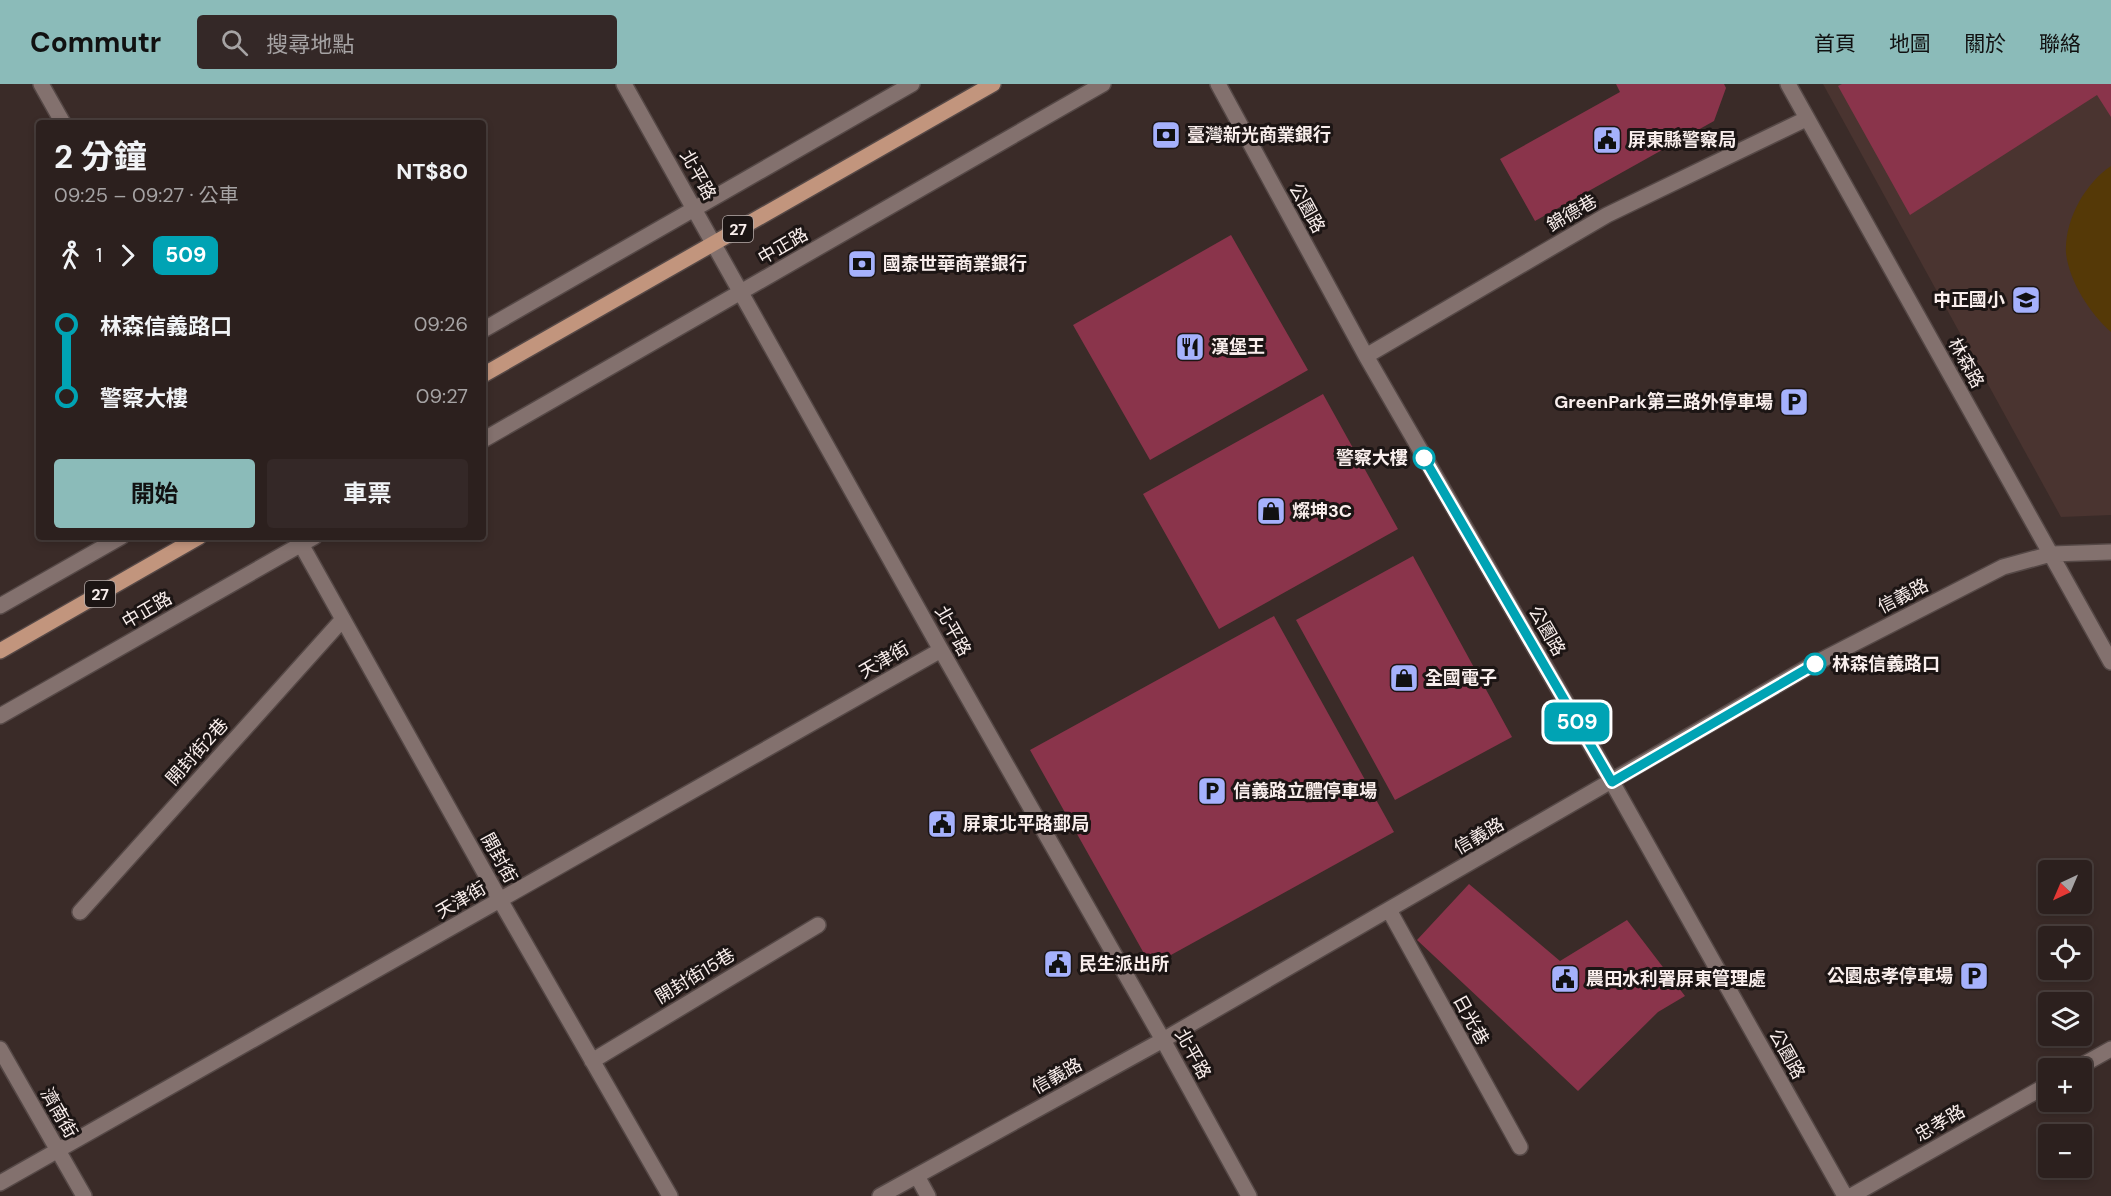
<!DOCTYPE html>
<html lang="zh-TW">
<head>
<meta charset="utf-8">
<style>
	body { margin:0; font-family:"DM Sans","Noto Sans TC",sans-serif; background:#342827; color:#f1f3f6; height:100vh; display:flex; flex-direction:column; font-size:22px; white-space:nowrap }
	* { box-sizing:border-box; margin:0 }
	p { font-size:20px; color:#a6a3a4 }
	.icon { flex:none; width:33px; height:33px; fill:none; stroke:currentColor; stroke-width:2; stroke-linecap:round; stroke-linejoin:round }
	.map { position:relative; flex:1; overflow:hidden }
	.side { position:absolute; left:36px; top:36px; width:450px; height:420px; display:flex; flex-direction:column; background:#2c201e; border-radius:6px; box-shadow:0 3px 9px #0003,0 0 0 2px #483e3c }
	.side>* { flex:none }
	.badge { padding:0 12px; border-radius:9px; font-size:21px; line-height:39px }
	.needle { width:39px; rotate:224deg }
	.controls { position:absolute; left:2038px; top:776px; display:grid; gap:12px }
	.controls a { display:grid; place-items:center; width:54px; height:54px; border-radius:6px; background:#2c201e; box-shadow:0 3px 9px #0003,0 0 0 2px #483e3c; font-size:30px }
	.map>.badge { position:absolute; translate:-50% -50%; box-shadow:0 0 0 3px #fff }
	.legs { display:flex; align-items:center; gap:9px; height:66px; padding:0 18px; font-size:20px }
	.legs p { margin-inline-start:auto }
	.overview { display:flex; align-items:center; justify-content:space-between; height:102px; padding:0 18px }
	h1 { font-size:33px; font-weight:700; line-height:45px }
	.primary-button { display:flex; gap:12px; margin-top:auto; padding:12px 18px }
	.primary-button a { flex:1; height:69px; border-radius:6px; background:#8bbbb9; color:#111; font-size:24px; font-weight:700; line-height:69px; text-align:center }
	.primary-button a+a { background:#342827; color:#f1f3f6 }
	ul { padding:0 18px; list-style:none }
	li { display:flex; align-items:center; gap:21px; height:72px; font-size:22px }
	li i { display:grid; place-items:center; width:9px; height:100%; margin:0 8px; background:currentColor }
	li i::after { content:''; width:15px; height:15px; margin:-8px; border:4px solid; border-radius:50%; background:#2c201e }
	li p { margin-inline-start:auto }
	li:first-child i { background:linear-gradient(#0000 50%,currentColor 0) }
	li:last-child i { background:linear-gradient(currentColor 50%,#0000 0) }
	header { display:flex; align-items:center; gap:36px; box-sizing:border-box; height:84px; padding:0 30px; background:#8bbbb9; color:#111 }
	header strong { font-size:28px }
	nav { display:flex; gap:33px; margin-inline-start:auto; font-size:21px }
	.search { width:420px; height:54px; background:#342827; display:flex; align-items:center; gap:15px; box-sizing:border-box; padding:0 21px; border-radius:6px; color:#a6a3a4; font-size:22px }
	.map>svg:first-child { display:block }
	.built { fill:#4a3430 }
	.green { fill:#553907 }
	.building { fill:#8a344b }
	.lines { fill:none; stroke-linecap:round; stroke-linejoin:round }
	.minor-casing { stroke:#554846; stroke-width:18 }
	.major-casing { stroke:#554846; stroke-width:18 }
	.minor { stroke:#83716e; stroke-width:15 }
	.major { stroke:#c2957d; stroke-width:15 }
	.line-1-casing { stroke:#fff; stroke-width:14 }
	.line-1 { stroke:#00a3b4; stroke-width:9 }
	.stop-1-dot { fill:#fff; stroke:#00a3b4; stroke-width:3 }
	.labels { text-anchor:middle; dominant-baseline:central; stroke-width:6; stroke-linejoin:round; paint-order:stroke }
	.shield { fill:#1c1514; stroke:#b7adab; stroke-width:1.5 }
	.shield-label { font-size:16px; font-weight:bold; fill:#f9eeec }
	.poi-label { font-size:18px; font-weight:bold; fill:#f9eeec; stroke:#1c1514; text-anchor:start }
	.street-label { font-size:18px; fill:#f9eeec; stroke:#1c1514 }
	.stop-label { font-size:18px; font-weight:bold; fill:#f9eeec; stroke:#1c1514; text-anchor:end }
</style>
</head>
<body>
<header>
<strong>Commutr</strong>
<div class="search"><svg class="icon" aria-label="search" viewBox="0 0 24 24"><circle cx="10" cy="10" r="6"/><path d="M15 15l6 6"/></svg>搜尋地點</div>
<nav><a>首頁</a><a>地圖</a><a>關於</a><a>聯絡</a></nav>
</header>
<div class="map">
<svg width="2111" height="1112" viewBox="0 0 2111 1112">
	<rect width="100%" height="100%" fill="#3a2b28"/>
	<path class="built" d="M1823,0H2111V431L2061,433Z"/>
	<path class="green" d="M2111,82V248C2090,230 2069,197 2066,169C2064,137 2085,99 2111,82Z"/>
	<path class="building" d="M1616,0H1724L1726,4L1714,37L1535,137L1500,75L1620,8Z
		M1842,0H2111V33L2097,11L1910,131L1838,2Z
		M1231,151L1308,286L1150,376L1073,241Z
		M1323,310L1398,445L1219,545L1143,410Z
		M1413,472L1512,653L1395,716L1296,536Z
		M1274,532L1394,748L1151,882L1030,666Z
		M1469,800L1560,877L1627,836L1685,912L1658,928L1578,1007L1417,856Z"/>
	<g class="lines">
		<g class="minor-casing">
			<path id="minor" d="M41,0L63,39
				M624,0L941,566L1163,956L1249,1112
				M1218,0L1366,272L1612,698L1845,1112
				M1788,0L2111,578
				M483,246L912,0
				M1366,272L1607,131L1806,35
				M483,356L1103,0
				M297,453L500,816L670,1112
				M0,522L121,453
				M0,632L314,453
				M1389,826L1520,1063
				M80,828L343,535
				M0,965L84,1112
				M592,977L818,841
				M2077,984L2111,965
				M917,1092L928,1112
				M0,1099L941,566
				M880,1112L1163,956L1810,582L2003,483L2051,470L2111,468
				M1851,1112L2049,1000"/>
		</g>
		<g class="major-casing">
			<path id="major" d="M483,291L993,0
				M0,567L199,453"/>
		</g>
		<use href="#minor" class="minor"/>
		<use href="#major" class="major"/>
	</g>
	<g class="lines">
		<g class="line-1-casing">
			<path id="line-1" d="M1424,374L1612,698L1815,580"/>
		</g>
		<use href="#line-1" class="line-1"/>
	</g>
	<defs>
		<g id="bank-square" transform="scale(1.5)"><rect x="-9" y="-9" width="18" height="18" rx="4" fill="#a5b1fc" stroke="#1c1514"/><path d="M-6-4H6V4H-6ZM0-2.3a2.3 2.3 0 1 0 0 4.6a2.3 2.3 0 1 0 0-4.6Z" fill="#111"/></g>
		<g id="civic-square" transform="scale(1.5)"><rect x="-9" y="-9" width="18" height="18" rx="4" fill="#a5b1fc" stroke="#1c1514"/><path d="M-.6-6.5H3V-4.5H.6V-3L4-1V1h2V6H-6V1h2V-1L-.6-3ZM-1.2 2.5V6h2.4V2.5Z" fill="#111"/></g>
		<g id="school-square" transform="scale(1.5)"><rect x="-9" y="-9" width="18" height="18" rx="4" fill="#a5b1fc" stroke="#1c1514"/><path d="M0-5L7-2L0 1L-7-2ZM-4 1L0 2.5L4 1V4Q0 6-4 4Z" fill="#111"/></g>
		<g id="restaurant-square" transform="scale(1.5)"><rect x="-9" y="-9" width="18" height="18" rx="4" fill="#a5b1fc" stroke="#1c1514"/><path d="M-5-6h1v4h1v-4h1v4h1v-4h1v5L-1.5 .5V6h-2V.5L-5-1ZM5-6V6H3V1.5H1.5Q1.5-4 5-6Z" fill="#111"/></g>
		<g id="parking-square" transform="scale(1.5)"><rect x="-9" y="-9" width="18" height="18" rx="4" fill="#a5b1fc" stroke="#1c1514"/><path d="M-3.5-5.5H1a3.5 3.5 0 0 1 0 7H-1V5.5H-3.5ZM-1-3.4V-.6H.8a1.4 1.4 0 0 0 0-2.8Z" fill="#111"/></g>
		<g id="shop-square" transform="scale(1.5)"><rect x="-9" y="-9" width="18" height="18" rx="4" fill="#a5b1fc" stroke="#1c1514"/><path d="M-5-2.5h2.3a2.7 3.5 0 0 1 5.4 0H5L5.5 6h-11ZM-1.5-2.5h3a1.5 2.3 0 0 0-3 0Z" fill="#111"/></g>
	</defs>
	<g fill-rule="evenodd">
		<use href="#bank-square" x="1166" y="51"/>
		<use href="#civic-square" x="1607" y="56"/>
		<use href="#bank-square" x="862" y="180"/>
		<use href="#school-square" x="2026" y="216"/>
		<use href="#restaurant-square" x="1190" y="263"/>
		<use href="#parking-square" x="1794" y="318"/>
		<use href="#shop-square" x="1271" y="427"/>
		<use href="#shop-square" x="1404" y="594"/>
		<use href="#parking-square" x="1212" y="707"/>
		<use href="#civic-square" x="942" y="740"/>
		<use href="#civic-square" x="1058" y="880"/>
		<use href="#parking-square" x="1974" y="892"/>
		<use href="#civic-square" x="1565" y="895"/>
	</g>
	<g class="stop-1-dot">
		<circle cx="1424" cy="374" r="10"/>
		<circle cx="1815" cy="580" r="10"/>
	</g>
	<g class="labels">
		<g class="shield">
			<rect x="723" y="132" width="30" height="26" rx="4.5"/>
			<rect x="85" y="497" width="30" height="26" rx="4.5"/>
		</g>
		<g class="shield-label">
			<text x="738" y="145">27</text>
			<text x="100" y="510">27</text>
		</g>
		<g class="poi-label">
			<text x="1187" y="51">臺灣新光商業銀行</text>
			<text x="1628" y="56">屏東縣警察局</text>
			<text x="883" y="180">國泰世華商業銀行</text>
			<text x="2005" y="216" text-anchor="end">中正國小</text>
			<text x="1211" y="263">漢堡王</text>
			<text x="1773" y="318" text-anchor="end">GreenPark第三路外停車場</text>
			<text x="1292" y="427">燦坤3C</text>
			<text x="1425" y="594">全國電子</text>
			<text x="1233" y="707">信義路立體停車場</text>
			<text x="963" y="740">屏東北平路郵局</text>
			<text x="1079" y="880">民生派出所</text>
			<text x="1953" y="892" text-anchor="end">公園忠孝停車場</text>
			<text x="1586" y="895">農田水利署屏東管理處</text>
		</g>
		<g class="street-label">
			<text transform="translate(698 91) rotate(61)">北平路</text>
			<text transform="translate(1307 124) rotate(61)">公園路</text>
			<text transform="translate(1572 129) rotate(-30)">錦德巷</text>
			<text transform="translate(783 162) rotate(-30)">中正路</text>
			<text transform="translate(1966 279) rotate(61)">林森路</text>
			<text transform="translate(1903 512) rotate(-27)">信義路</text>
			<text transform="translate(147 526) rotate(-30)">中正路</text>
			<text transform="translate(953 547) rotate(61)">北平路</text>
			<text transform="translate(1547 547) rotate(60)">公園路</text>
			<text transform="translate(884 576) rotate(-30)">天津街</text>
			<text transform="translate(197 668) rotate(-48)">開封街2巷</text>
			<text transform="translate(1479 752) rotate(-30)">信義路</text>
			<text transform="translate(499 774) rotate(61)">開封街</text>
			<text transform="translate(461 816) rotate(-30)">天津街</text>
			<text transform="translate(695 892) rotate(-31)">開封街15巷</text>
			<text transform="translate(1471 936) rotate(61)">日光巷</text>
			<text transform="translate(1193 970) rotate(61)">北平路</text>
			<text transform="translate(1787 970) rotate(61)">公園路</text>
			<text transform="translate(1057 992) rotate(-29)">信義路</text>
			<text transform="translate(59 1029) rotate(60)">濟南街</text>
			<text transform="translate(1940 1039) rotate(-30)">忠孝路</text>
		</g>
		<g class="stop-label">
			<text x="1408" y="374">警察大樓</text>
			<text x="1832" y="580" text-anchor="start">林森信義路口</text>
		</g>
	</g>
</svg>
<div class="controls">
<a><svg class="needle" viewBox="-14 -14 28 28"><path d="M0-13l5 13h-10z" fill="#e53935"/><path d="M0 13l5-13h-10z" fill="#a6a3a4"/></svg></a>
<a><svg class="icon" aria-label="locate" viewBox="0 0 24 24"><circle cx="12" cy="12" r="6"/><path d="M12 2v4M12 18v4M2 12h4M18 12h4"/></svg></a>
<a><svg class="icon" aria-label="layers" viewBox="0 0 24 24"><path d="M12 4l9 5-9 5-9-5zM3 14l9 5 9-5"/></svg></a>
<a>+</a>
<a>−</a>
</div>
<b class="badge" style="left:1577px;top:638px;background:#00a3b4;color:#fff">509</b>
<section class="side">
<div class="overview"><div><h1>2 分鐘</h1><p>09:25 – 09:27 · 公車</p></div><b>NT$80</b></div>
<div class="legs"><svg class="icon" aria-label="walk" viewBox="0 0 24 24"><circle cx="13" cy="4" r="2"/><path d="M13 8l-2 6 4 7M11 14l-3 7M7 12l3-4h3l4 4"/></svg>1<svg class="icon" aria-label="forward" viewBox="0 0 24 24"><path d="M9 5l7 7-7 7"/></svg><b class="badge" style="background:#00a3b4;color:#fff">509</b></div>
<ul>
<li><i style="color:#00a3b4"></i><b>林森信義路口</b><p>09:26</p></li>
<li><i style="color:#00a3b4"></i><b>警察大樓</b><p>09:27</p></li>
</ul>
<div class="primary-button"><a>開始</a><a>車票</a></div>
</section>
</div>
</body>
</html>
